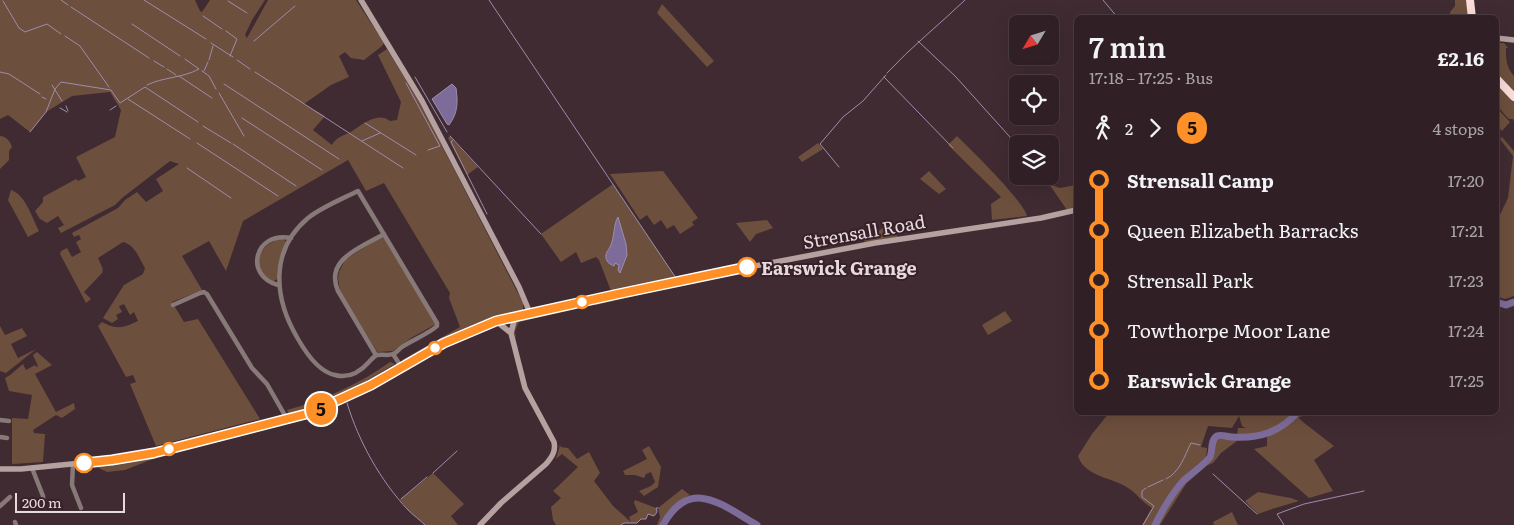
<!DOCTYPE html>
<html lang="en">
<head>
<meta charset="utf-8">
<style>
	body { margin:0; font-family:Literata,serif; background:#3c2d32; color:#f1f3f6; height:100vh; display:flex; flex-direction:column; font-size:19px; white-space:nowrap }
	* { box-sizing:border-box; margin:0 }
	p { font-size:16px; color:#a8a3a7 }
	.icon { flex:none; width:28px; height:28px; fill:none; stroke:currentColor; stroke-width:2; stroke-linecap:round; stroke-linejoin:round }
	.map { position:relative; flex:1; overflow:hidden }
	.drawer { position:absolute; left:1074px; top:15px; width:425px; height:400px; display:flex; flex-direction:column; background:#302026; border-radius:8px; box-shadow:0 5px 20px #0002,0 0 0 1px #4b3e43 }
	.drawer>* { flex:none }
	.badge { padding:0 10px; border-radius:16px; font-size:18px; line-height:32px }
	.needle { width:32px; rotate:232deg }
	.tools { position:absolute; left:1009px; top:15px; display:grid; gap:10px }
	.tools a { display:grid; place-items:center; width:50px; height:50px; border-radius:8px; background:#302026; box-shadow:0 5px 20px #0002,0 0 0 1px #4b3e43; font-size:25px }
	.scale { position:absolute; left:15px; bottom:12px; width:110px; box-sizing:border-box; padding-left:5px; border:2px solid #e7d9dd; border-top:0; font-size:14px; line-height:18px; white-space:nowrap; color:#e7d9dd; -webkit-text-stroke:4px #362128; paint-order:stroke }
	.map>.badge { position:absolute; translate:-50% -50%; box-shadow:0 0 0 2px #fff }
	.legs { display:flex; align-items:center; gap:8px; height:55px; padding:0 15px; font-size:16px }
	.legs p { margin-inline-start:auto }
	.headline { display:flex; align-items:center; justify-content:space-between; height:85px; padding:0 15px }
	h1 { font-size:28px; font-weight:600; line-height:38px }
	ul { padding:0 15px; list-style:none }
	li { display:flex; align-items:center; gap:18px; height:50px; font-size:19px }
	li i { display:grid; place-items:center; width:8px; height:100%; margin:0 6px; background:currentColor }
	li i::after { content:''; width:12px; height:12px; margin:-6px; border:4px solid; border-radius:50%; background:#302026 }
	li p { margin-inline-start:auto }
	li:first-child i { background:linear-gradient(#0000 50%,currentColor 0) }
	li:last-child i { background:linear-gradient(currentColor 50%,#0000 0) }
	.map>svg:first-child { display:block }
	.green { fill:#6d4f3d }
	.water { fill:#7d6c99; stroke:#9d8dad }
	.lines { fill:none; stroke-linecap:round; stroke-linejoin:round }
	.stream { stroke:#9d8dad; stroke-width:1 }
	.river { stroke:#7d6c99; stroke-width:7 }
	.street { stroke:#867978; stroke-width:4.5 }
	.secondary { stroke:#b5a19f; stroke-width:5.5 }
	.highway { stroke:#fadcd9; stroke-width:8 }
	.line-1-casing { stroke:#fff; stroke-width:11 }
	.line-1 { stroke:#ff9027; stroke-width:8 }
	.stop-1-dot { fill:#fff; stroke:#ff9027; stroke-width:2.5 }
	.labels { text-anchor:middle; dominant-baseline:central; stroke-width:4; stroke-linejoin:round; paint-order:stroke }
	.street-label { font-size:18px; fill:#e7d9dd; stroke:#362128 }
	.stop-label { font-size:18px; font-weight:bold; fill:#e7d9dd; stroke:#362128; text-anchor:start }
</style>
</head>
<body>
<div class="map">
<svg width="1514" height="525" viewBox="0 0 1514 525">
	<rect width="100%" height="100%" fill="#402b32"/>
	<path class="green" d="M0,0H195L200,11L202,12L210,0H265L252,20L245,35L247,38L268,0H356L384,43L382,46L364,60L351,58L345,52L339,56L349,77L331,85L304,104L325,116L313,130L332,145C336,137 343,136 351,132C361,125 378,111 390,121L397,120L401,102L378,55L387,49L420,103L523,303V311L404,362L402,360L460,327L449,298L450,293L384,183L366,191L348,160L243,221L226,271L209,241L182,256L202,290L172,302L184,322L198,319L260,419L156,446L130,384L136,382L133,375L126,377L98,326L102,322C117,330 123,328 138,321L134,312L130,315L124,304L119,306L122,312L116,315L118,319L112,323L103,318L124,285L143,274L145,268C139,258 135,245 123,242L98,258L103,269L102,270L103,272L84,292L91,299L86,303L60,254L61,251L67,248L72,257L81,252L76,242L81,239L79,235L74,237L72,233L118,208L125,200L137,192L146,202L163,191L156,179L179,164L170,161L122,198L115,205L61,233L58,228L64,225L58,216L47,223L40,219L35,211L43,202V197L76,179L78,181L86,177L76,157L115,137L121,110L110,92L72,96L46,112L30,132L8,115L0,119Z
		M1455,0H1466L1469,17H1451L1450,12L1455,6Z
		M662,4L714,61L707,67L657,13Z
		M1496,43H1504L1508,48H1506C1506,59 1506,67 1514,76V92L1496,72Z
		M1496,82L1514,101V122L1513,119H1509C1495,105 1496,101 1496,82Z
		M1496,107L1510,122L1502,131L1496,124Z
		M0,136C6,136 10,141 12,147L9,151V160L0,169Z
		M450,136L453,140L478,167L467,175L448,138Z
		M957,136C972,151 1022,199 1027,216L992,220L991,204L1001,197L948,145Z
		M1502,137L1514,151V296L1505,299L1496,296V223L1508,198L1513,156L1500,139Z
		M818,143L823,149L802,162L798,157Z
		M663,171L698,218L692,222L694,225L680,234L674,225L667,229L661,220L654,225L647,215L640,220L610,174Z
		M929,171L946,189L939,194L920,179Z
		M613,184L674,275L673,278L611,291L599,260L596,257L581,263L576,252L561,262L541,234Z
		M1049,184L1060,188L1076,185V206L1067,210Z
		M11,190C26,195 32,218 39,231L28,237L8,200Z
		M767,220L773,228L756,234L750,242L736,223Z
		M888,224L898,237L866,242L864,241V235L868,239Z
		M380,237H383L436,324L411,338L393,351L378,352L376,350L340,291L338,278L339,272L345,260Z
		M283,238L286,242L277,279L273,282C270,280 265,277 263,274C249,256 267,242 283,238Z
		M718,277L596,305L594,304L595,301L658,287Z
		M571,306L577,309L519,322L515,331L516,338C513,331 512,325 518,319Z
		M1005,311L1012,321L988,335L982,325Z
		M0,326L5,335L22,328L27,336L11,344L18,358L36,349L6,373L0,371Z
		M37,352L52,365L35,374L56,412L74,403L75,409L62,418L56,415L33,430L34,433L45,434L43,462L12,464V418L28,419L32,395L9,391L5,378L10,375L23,364L26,370L35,365L36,367L38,366L33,355Z
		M390,362L395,364C362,383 327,408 289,414L287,410C324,400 359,384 390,362Z
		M1109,413H1295C1276,430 1263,435 1237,436L1238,428H1246L1242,426L1239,416L1232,428L1208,426L1201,447L1207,448L1206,459C1181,474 1164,499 1153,525H1142L1152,508C1141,501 1139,496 1131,490C1115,477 1085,478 1078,456L1092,434Z
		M1301,413H1306L1303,416L1298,417L1303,422L1334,446L1314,460L1333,491L1309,498L1254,449L1267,446V437Z
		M1222,436L1237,441L1221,453L1213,463L1206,466L1186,484L1160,525H1156C1169,498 1187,476 1211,458C1212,450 1213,443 1218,437Z
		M560,445L561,447L568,448L577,459L589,452L600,473L594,481L613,506L631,522L629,517L638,512L634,503L635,500L656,508L657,512L654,516L648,514L646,519H641L637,523H624L621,525H556L553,520L551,507L561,498L553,491L578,467L562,454L556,459Z
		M649,446L661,467L658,487L644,496L639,491L651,486L655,482L651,472L646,474L644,478L635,475H625L623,471L647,459L642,450Z
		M173,451L125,470L107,472L95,466L145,458Z
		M433,473L464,504L451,516L458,525H425L408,510L400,500Z
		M682,489L690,495C676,501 667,511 660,525H657L660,517L658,508Z
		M1258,492L1291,498L1299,501L1272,509L1258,514L1245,501Z
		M1232,512L1238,525H1214L1213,522Z"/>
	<path class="water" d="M452,84L456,88C458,102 458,113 449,125L447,124L432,99Z
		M618,217L626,244L627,255L620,273L618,270L619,265L615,263L614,266C610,264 607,263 606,258C605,253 608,251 610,247C615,237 613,225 618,217Z"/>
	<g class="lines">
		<path class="stream" d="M61,0L68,5
			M144,0L206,39
			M489,0L676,278
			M1103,0L1118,18
			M3,1L19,28L25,32L47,24L61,34
			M228,1L247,13
			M71,7L149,58
			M203,16L222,29
			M132,24L180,56
			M226,31L237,39L230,56
			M65,36L80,46L109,87
			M254,41L295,6
			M918,41L956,77L1018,146
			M211,43L233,57
			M209,60L213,46
			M237,60L250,69
			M154,61L164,67
			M167,69L176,75
			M202,71L209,76L216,89
			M204,71L208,62
			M0,72L9,74L40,94
			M255,72L403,168
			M887,73C911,47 939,25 965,0
			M179,76L212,98
			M415,77L447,132
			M884,77L953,148
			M406,83L440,146L428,150
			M224,84L339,159
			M52,85L62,101
			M147,85C163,77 183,78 199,69L185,59
			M219,93L244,136
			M42,97L46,99
			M128,99L190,139
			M66,106L68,111
			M60,108L67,112
			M110,110L116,106
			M242,118L322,170
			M365,123L416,155
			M203,126L231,143
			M30,132L46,112L55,89L61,82L111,90L120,103L145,87L198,122
			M450,136L541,234
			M453,140L451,142L487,214
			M362,141L380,133
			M197,143L278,196
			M233,144L296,186
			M839,167L820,144L843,117L863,101L886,75
			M187,168L231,198
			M663,281L673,278
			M347,403C359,442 380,480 408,510C413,515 420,520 425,525
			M433,473L457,451
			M1213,474L1257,514
			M1166,479C1180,472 1184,457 1191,443L1200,445
			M1148,487L1163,480
			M401,499L427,477
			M621,525L624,523H637L641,519H646L648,514L654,516L657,512L656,508H658
			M1143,525L1154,506L1142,497V491L1146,488
			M1284,525L1277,514L1304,504L1364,491"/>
		<path class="river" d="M1496,302L1506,305L1514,302
			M663,525C690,476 722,505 757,525
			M1155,525C1163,509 1172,493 1184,480C1189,476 1208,461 1210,457C1213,451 1210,440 1217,436C1221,434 1228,437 1232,437C1259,439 1280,432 1298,412"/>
		<path class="street" d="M358,191L437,323V326C430,333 412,340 402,347C399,349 396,353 393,354C388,356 382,354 377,355C374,356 371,360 369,362C360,372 349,379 335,375C319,372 306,353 298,339C274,299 269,251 308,218C322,207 342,199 358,191Z
			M278,285C244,276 254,231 291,238
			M173,305L200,293L204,292L207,294L252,368L267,384L287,419
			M393,354L402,368
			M376,355L338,291C324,259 362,247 384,234
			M0,420L9,421
			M0,437L7,438
			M73,464L72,485L81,508
			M32,468L43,496V500L36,505
			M0,506L10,497
			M15,522L16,525"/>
		<path class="secondary" d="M361,0L422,101L519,287L530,313
			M1496,38L1514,40
			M496,321L511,333
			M0,469H21L112,460L154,453L310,413L371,385L444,343L496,321L530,313L692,278L875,243L1041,218L1076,210
			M480,525L501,503L546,464C552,457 556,451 554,442L525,388L511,333L515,317"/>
		<path class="highway" d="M1470,0L1472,18
			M1496,78L1514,97"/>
	</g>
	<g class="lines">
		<g class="line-1-casing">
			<path id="line-1" d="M84,463L112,460L154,453L310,413L371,385L444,343L496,321L618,294L747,267"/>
		</g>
		<use href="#line-1" class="line-1"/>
	</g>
	<g class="stop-1-dot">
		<circle cx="747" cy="267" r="9"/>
		<circle cx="582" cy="302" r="6"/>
		<circle cx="435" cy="348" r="6"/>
		<circle cx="169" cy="449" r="6"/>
		<circle cx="84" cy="463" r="9"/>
	</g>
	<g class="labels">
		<g class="street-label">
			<text transform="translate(864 231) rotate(-10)">Strensall Road</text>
		</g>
		<g class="stop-label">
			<text x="761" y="267">Earswick Grange</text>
		</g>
	</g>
</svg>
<div class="tools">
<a><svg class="needle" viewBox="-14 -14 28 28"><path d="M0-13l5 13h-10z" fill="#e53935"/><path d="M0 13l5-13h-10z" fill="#a8a3a7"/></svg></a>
<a><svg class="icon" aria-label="locate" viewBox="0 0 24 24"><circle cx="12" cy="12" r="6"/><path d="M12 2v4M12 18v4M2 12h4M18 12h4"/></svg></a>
<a><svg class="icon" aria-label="layers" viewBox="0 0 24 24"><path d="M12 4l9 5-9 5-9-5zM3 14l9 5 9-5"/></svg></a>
</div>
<div class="scale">200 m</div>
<b class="badge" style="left:321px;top:409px;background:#ff9027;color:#111">5</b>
<section class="drawer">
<div class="headline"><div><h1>7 min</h1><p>17:18 – 17:25 · Bus</p></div><b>£2.16</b></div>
<div class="legs"><svg class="icon" aria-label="walk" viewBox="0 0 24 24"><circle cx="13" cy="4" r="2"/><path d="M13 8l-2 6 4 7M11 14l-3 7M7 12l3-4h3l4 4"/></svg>2<svg class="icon" aria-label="forward" viewBox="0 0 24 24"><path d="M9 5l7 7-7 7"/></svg><b class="badge" style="background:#ff9027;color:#111">5</b><p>4 stops</p></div>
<ul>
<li><i style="color:#ff9027"></i><b>Strensall Camp</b><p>17:20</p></li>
<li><i style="color:#ff9027"></i><span>Queen Elizabeth Barracks</span><p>17:21</p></li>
<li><i style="color:#ff9027"></i><span>Strensall Park</span><p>17:23</p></li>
<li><i style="color:#ff9027"></i><span>Towthorpe Moor Lane</span><p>17:24</p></li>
<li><i style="color:#ff9027"></i><b>Earswick Grange</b><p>17:25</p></li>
</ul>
</section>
</div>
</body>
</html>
